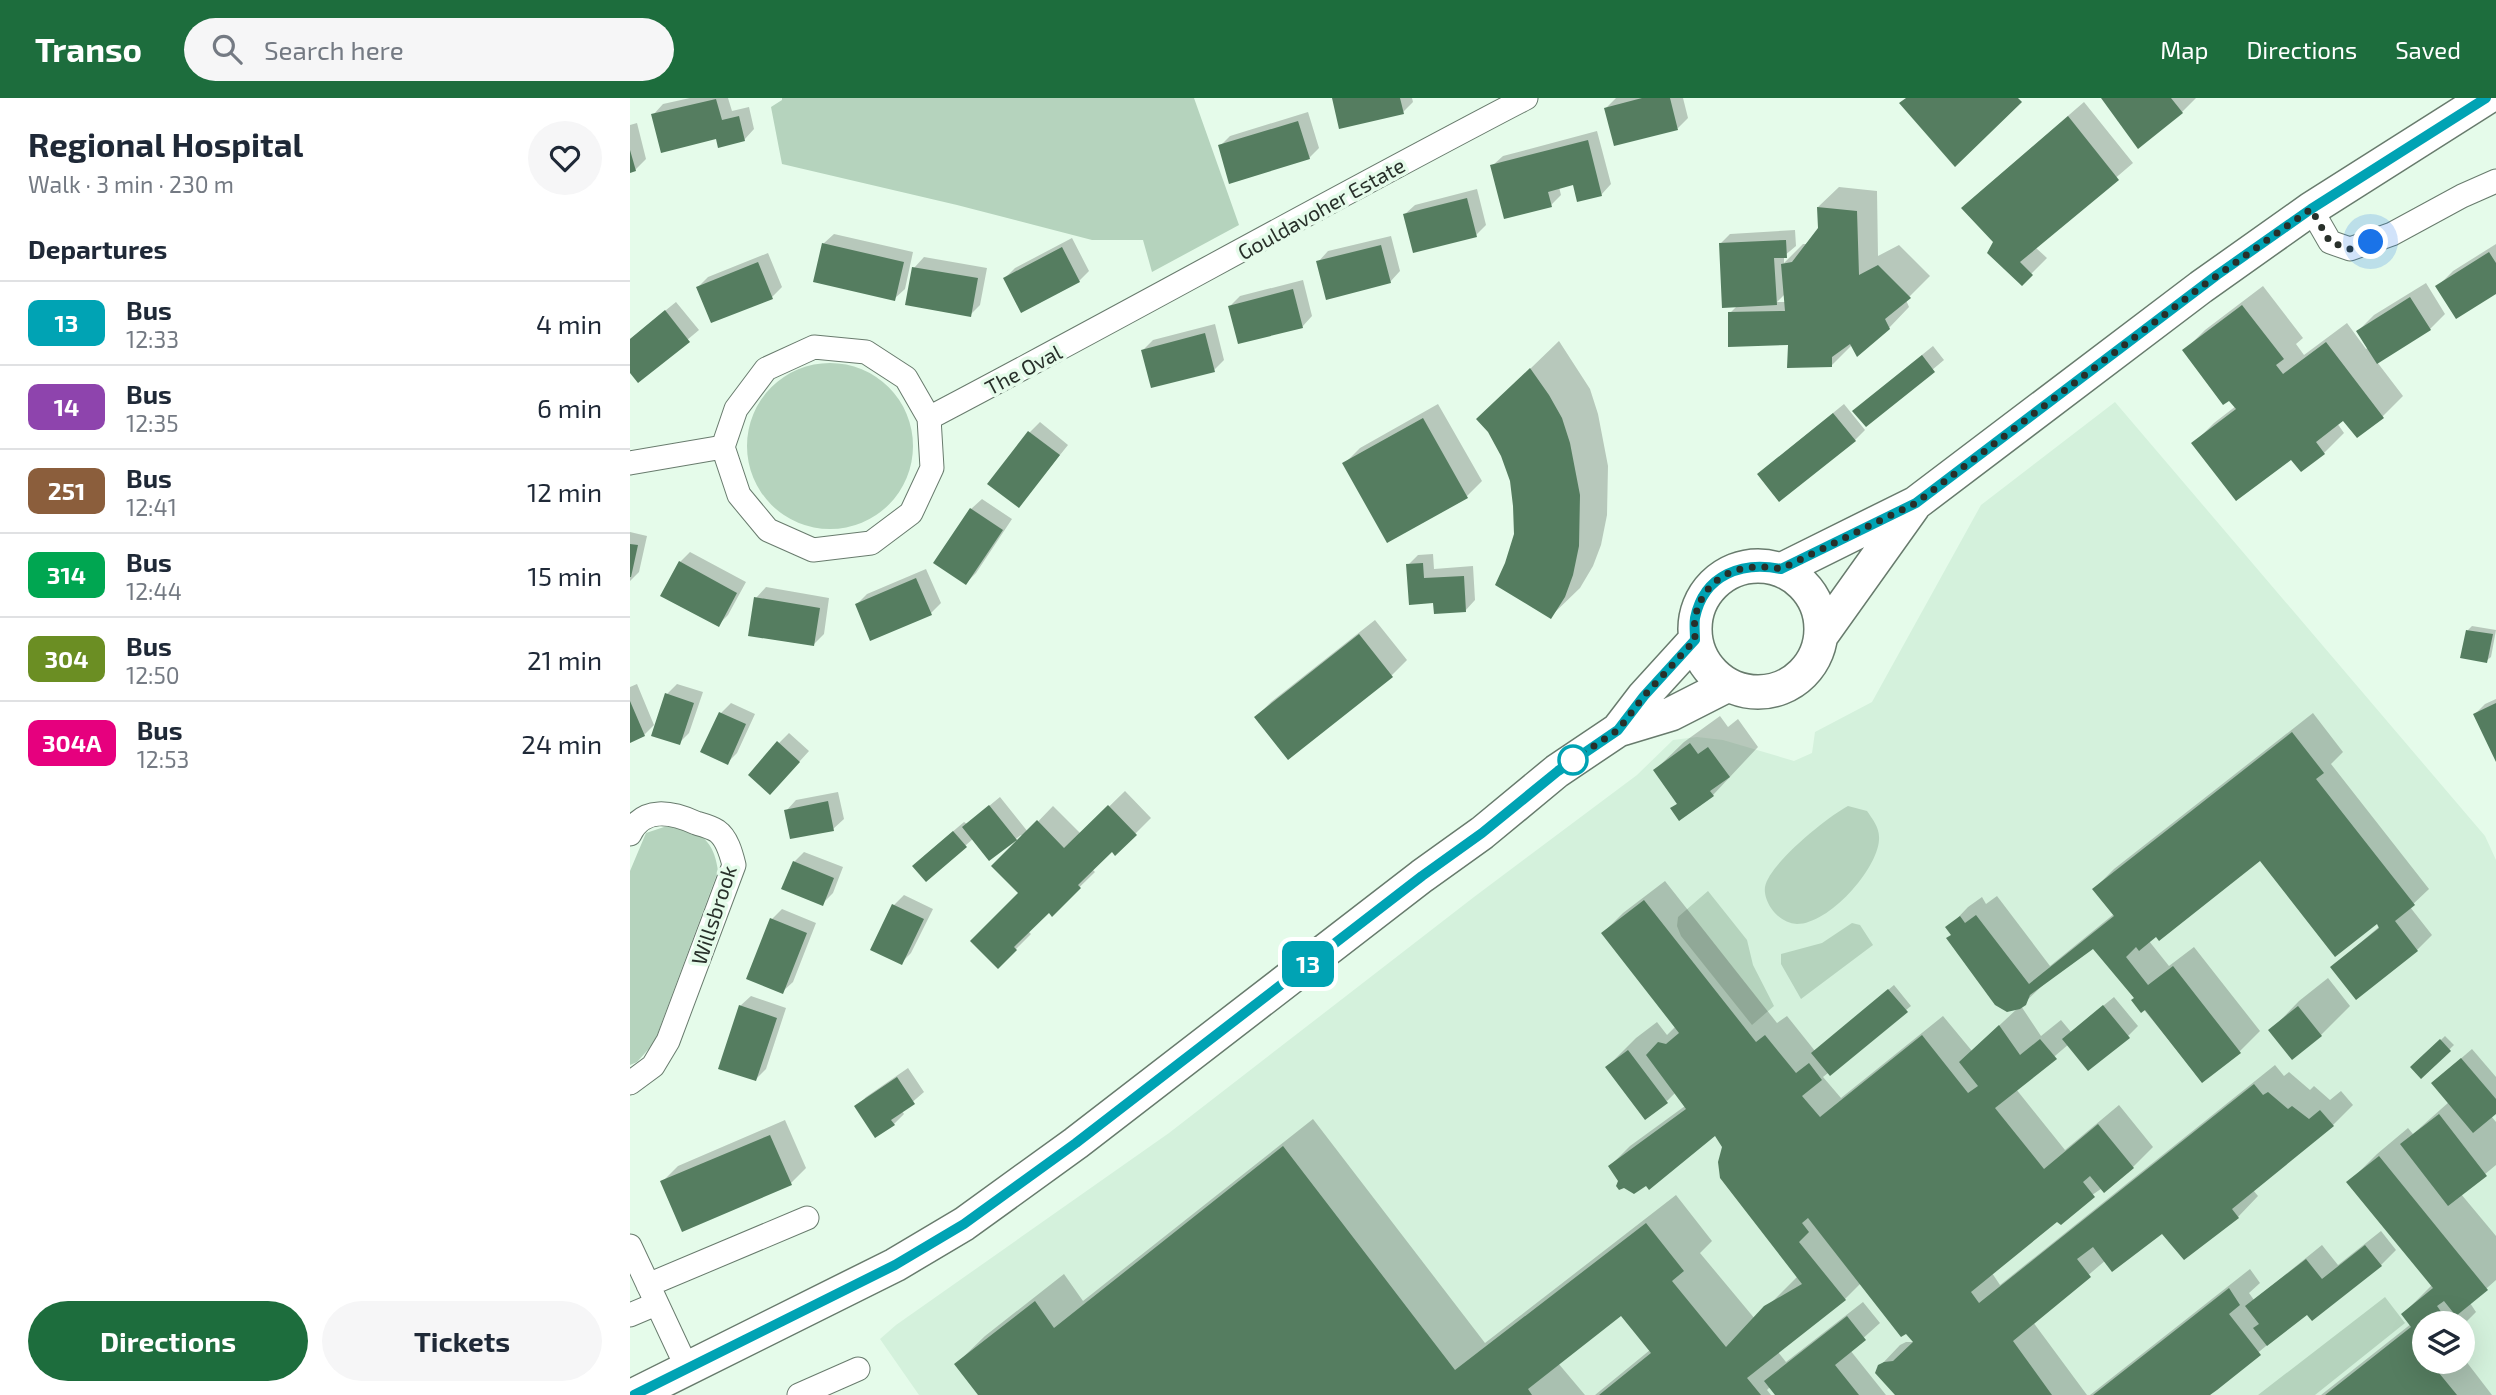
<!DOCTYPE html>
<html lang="en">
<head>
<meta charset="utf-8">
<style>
	body { margin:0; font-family:"Exo 2",sans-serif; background:#f6f6f7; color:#1f2937; height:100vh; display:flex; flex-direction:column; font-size:26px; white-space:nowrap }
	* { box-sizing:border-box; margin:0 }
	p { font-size:23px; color:#747a83 }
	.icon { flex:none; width:38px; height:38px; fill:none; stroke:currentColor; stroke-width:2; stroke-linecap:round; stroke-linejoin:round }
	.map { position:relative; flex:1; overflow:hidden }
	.drawer { display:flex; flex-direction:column; background:#fff; width:630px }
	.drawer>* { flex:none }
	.badge { padding:0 14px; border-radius:10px; font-size:24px; line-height:46px }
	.fabs { position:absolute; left:1782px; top:1213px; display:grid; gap:14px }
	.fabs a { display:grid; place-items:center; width:63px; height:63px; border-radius:50%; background:#fff; box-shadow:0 7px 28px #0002; font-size:35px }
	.you { position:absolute; width:35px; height:35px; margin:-18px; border:5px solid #fff; border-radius:50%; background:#1a73e8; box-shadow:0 0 0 10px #1a73e833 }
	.map>.badge { position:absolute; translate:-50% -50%; box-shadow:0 0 0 4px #fff }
	h2 { padding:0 28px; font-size:26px; line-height:63px }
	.round { display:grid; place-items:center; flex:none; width:74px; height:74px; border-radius:37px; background:#f6f6f7 }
	.overview { display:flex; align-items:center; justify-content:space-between; height:119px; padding:0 28px }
	h1 { font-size:33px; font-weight:700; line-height:52px }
	.cta { display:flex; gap:14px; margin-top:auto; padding:14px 28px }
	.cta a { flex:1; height:80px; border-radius:42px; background:#1d6d3d; color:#fff; font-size:28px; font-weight:700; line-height:80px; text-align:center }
	.cta a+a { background:#f6f6f7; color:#1f2937 }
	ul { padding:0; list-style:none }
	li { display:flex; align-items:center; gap:21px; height:84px; padding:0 28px; border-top:2px solid #e0e1e3 }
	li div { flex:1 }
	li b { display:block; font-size:26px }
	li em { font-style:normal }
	li .badge { min-width:77px; font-weight:700; text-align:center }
	header { display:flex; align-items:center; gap:42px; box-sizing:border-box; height:98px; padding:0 35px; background:#1d6d3d; color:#fff }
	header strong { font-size:33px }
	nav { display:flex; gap:38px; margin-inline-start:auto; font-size:24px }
	.search { width:490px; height:63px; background:#f6f6f7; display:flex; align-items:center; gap:18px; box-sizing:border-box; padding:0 24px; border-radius:38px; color:#747a83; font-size:26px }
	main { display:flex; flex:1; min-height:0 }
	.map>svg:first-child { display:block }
	.built { fill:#d4f1dc; fill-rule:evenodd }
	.green { fill:#b5d3bd }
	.shadow { fill:#0003; fill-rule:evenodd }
	.building { fill:#557d60 }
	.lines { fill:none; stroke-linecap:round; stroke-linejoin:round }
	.minor-casing { stroke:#687b6d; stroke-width:25 }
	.secondary-casing { stroke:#687b6d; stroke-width:36 }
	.minor { stroke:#fff; stroke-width:23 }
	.secondary { stroke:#fff; stroke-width:33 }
	.line-casing { stroke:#fff; stroke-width:16 }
	.line { stroke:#00a3b4; stroke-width:10 }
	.walk { stroke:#28302a; stroke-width:7; stroke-dasharray:0 12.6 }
	.stop-dot { fill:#fff; stroke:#00a3b4; stroke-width:3.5 }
	.labels { text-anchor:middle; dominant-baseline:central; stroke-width:7; stroke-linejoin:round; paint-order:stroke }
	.street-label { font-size:21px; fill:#28302a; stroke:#e5fbea }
</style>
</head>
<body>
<header>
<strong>Transo</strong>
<div class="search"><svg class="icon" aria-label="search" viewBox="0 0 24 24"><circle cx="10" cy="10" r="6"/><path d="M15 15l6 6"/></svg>Search here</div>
<nav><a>Map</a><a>Directions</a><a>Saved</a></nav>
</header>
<main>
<section class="drawer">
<div class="overview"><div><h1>Regional Hospital</h1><p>Walk · 3 min · 230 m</p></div><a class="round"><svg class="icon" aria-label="heart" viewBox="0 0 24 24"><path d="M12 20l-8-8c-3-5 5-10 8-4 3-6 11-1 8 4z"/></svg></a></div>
<h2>Departures</h2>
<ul>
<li><span class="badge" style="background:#00a3b4;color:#fff">13</span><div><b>Bus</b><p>12:33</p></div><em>4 min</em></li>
<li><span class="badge" style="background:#8e44ad;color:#fff">14</span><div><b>Bus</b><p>12:35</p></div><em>6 min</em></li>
<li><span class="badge" style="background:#8b5e3c;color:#fff">251</span><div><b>Bus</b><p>12:41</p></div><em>12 min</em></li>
<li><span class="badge" style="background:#00a651;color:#fff">314</span><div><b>Bus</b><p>12:44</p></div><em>15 min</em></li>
<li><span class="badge" style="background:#6b8e23;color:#fff">304</span><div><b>Bus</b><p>12:50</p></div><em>21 min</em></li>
<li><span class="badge" style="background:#e6007e;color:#fff">304A</span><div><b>Bus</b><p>12:53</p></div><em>24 min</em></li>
</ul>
<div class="cta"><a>Directions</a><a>Tickets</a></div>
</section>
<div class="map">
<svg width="1866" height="1297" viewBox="0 0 1866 1297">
	<rect width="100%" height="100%" fill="#e5fbea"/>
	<path class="built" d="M1485,304L1855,738L1866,762V1297H289L250,1241L266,1227L539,1035L844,799L1007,677L1043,642L1067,639L1093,642L1164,663L1182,655L1185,634L1242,604L1351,407ZM1794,1225H1832V1264H1794Z"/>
	<path class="green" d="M152,0H564L609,127L522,174L513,142H462L327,107L152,66L141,9L152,2Z
		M117 348a83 83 0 1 1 166 0a83 83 0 1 1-166 0Z
		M1218,708L1237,713C1243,722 1250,730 1249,742C1247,772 1199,826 1167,826C1156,825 1147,819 1141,810C1137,804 1134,796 1135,789C1139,766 1197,719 1218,708Z
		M51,728C75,735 85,749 88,773L24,945L7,964L0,967V773L16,735L34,729Z
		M1078,793L1117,842L1123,867L1144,908L1122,927L1051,838L1047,828L1048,819Z
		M1222,825L1230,827L1243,847L1171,901L1151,866V856L1192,845Z
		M1755,1199L1775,1225L1685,1297H1628Z"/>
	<path class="shadow" d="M60,0H98L102,13L119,9L124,31L114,42L88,39L23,17L33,6Z
		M704,0H782L783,4L773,14Z
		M986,0H1053L1058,20L1048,30L976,10Z
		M1473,0H1566L1552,14Z
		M1454,4L1503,65L1405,149L1417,160L1392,185L1365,143L1349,95Z
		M678,14L689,50L679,60L590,48L600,38Z
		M7,25L16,61L5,72L0,73V27Z
		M967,33L981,86L971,97L944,85L929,89L931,97L921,107L862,68L873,58Z
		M1209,89L1247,93L1248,158L1269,147L1300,178L1276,202L1279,209L1259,230L1222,247L1201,268L1100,215L1107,208L1090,146L1100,136L1165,132L1166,148L1154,158V165L1173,146H1178L1190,130L1188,109ZM1155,196L1156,204H1147Z
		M847,91L856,127L846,137L774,117L785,107Z
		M204,136L283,154L275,191L264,201L193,146Z
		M761,138L770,173L760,184L688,164L698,153Z
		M442,140L459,173L449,183L375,180L385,170Z
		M1866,146V194L1808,188L1823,173Z
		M138,155L152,189L142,199L68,189L78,179Z
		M294,159L357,170L350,207L340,217L284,170Z
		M673,182L682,218L672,229L600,208L610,198Z
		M1796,185L1815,216L1800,231L1747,264L1773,298L1752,319L1713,320L1707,325L1714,335L1694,355L1662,359L1564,345L1584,325L1606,308L1554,253L1575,232L1633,188L1673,240L1666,246L1674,257L1717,225L1736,251L1739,249L1728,233L1744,217Z
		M46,204L69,232L8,283L0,272V241Z
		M585,226L594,262L584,272L513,252L523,242Z
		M929,243L960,291L968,316L978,368L977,417L971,447L963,468L950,490L921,518L877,466L886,436L877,293Z
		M1303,248L1314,262L1236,327L1235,303Z
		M808,306L852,383L837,398L715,365L730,350Z
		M1214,306L1235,332L1225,342L1139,367Z
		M410,324L438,347L389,408L400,334Z
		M352,401L382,421L346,475L336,485L306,464L341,411Z
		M0,434L17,438L9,474L0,483Z
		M60,454L116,484L98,517L88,527L50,464Z
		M803,456L804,471L843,468L845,502L835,513L805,503L778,467L788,457Z
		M296,471L311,505L301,515L227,506L237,496Z
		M136,489L199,500L194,536L183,547L126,500Z
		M745,522L777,562L762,577L626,619L641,604Z
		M1842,528L1866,532L1861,559L1856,563L1838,532Z
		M7,586L24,627L14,637L0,643V589Z
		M47,586L73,594L59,635L49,645L37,596Z
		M1866,601V660L1845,616L1855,606Z
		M101,605L125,616L107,655L97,665L72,653L91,615Z
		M1683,615L1713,654L1701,666L1799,791L1780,809L1802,837L1787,852L1702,869L1750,828L1746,824L1630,761L1519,843L1539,868L1564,849L1630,933L1610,953L1572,983L1463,849L1416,884L1391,908L1411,938L1431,922L1441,934L1484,899L1508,928L1498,938L1439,946L1386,991L1435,1052L1489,1007L1523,1049L1503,1069L1427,1121L1362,1175L1370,1187L1645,967L1654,978L1659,974L1680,992L1684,988L1700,1002L1711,993L1723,1007L1703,1027L1623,1092L1628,1098L1608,1119L1532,1133L1476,1162L1403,1224L1457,1297H1267L1250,1268L1270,1247L1276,1244H1285L1231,1185L1215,1201L1148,1254L1156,1264L1233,1204L1250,1225L1220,1252L1256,1297H1148L1141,1288L1137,1292L1141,1297H965L1020,1252L992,1216L928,1265L955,1297H350L326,1266L355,1238L434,1176L453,1203L683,1021L855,1245L1046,1097L1082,1143L1070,1155L1125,1221L1168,1178L1085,1035L1017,1086L990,1082L980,1068L1000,1048L1055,1008L1046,994L1037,1003L977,969L1006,940L1027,924L1037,937L1046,928L973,835L993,815L1035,783L1147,925L1157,918L1185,953L1264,887L1281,908L1193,979L1211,1000L1313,918L1342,953L1389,909L1318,830L1338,809L1352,799L1356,806L1367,798L1420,868L1484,816L1464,791L1484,771Z
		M1090,618L1098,629L1108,621L1128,649L1083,697L1042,710L1048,705L1025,672L1054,644Z
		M159,635L179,653L150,685L149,645Z
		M495,693L521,720L485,756L482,752L462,771L465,774L422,816L419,812L398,833L401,836L368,869L391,795L393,739L391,737L360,761L344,740L296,782L294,758L334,724L337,726L370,699L398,734L423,708L451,736Z
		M208,694L214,721L203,731L156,713L166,702Z
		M174,754L213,769L203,795L192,806L164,764Z
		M274,797L303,811L281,855L271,865L264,807Z
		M152,811L186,825L163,884L152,894L142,821Z
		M1698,880L1720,908L1691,937L1663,959L1641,932L1669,903Z
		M121,898L156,910L136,971L126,981L110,908Z
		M1815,938L1824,947L1791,979L1782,970Z
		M1842,951L1866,979V1014L1861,1018L1866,1024V1067L1831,1096L1866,1138V1182L1840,1205L1846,1214L1832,1228V1225H1794V1264H1832V1258L1862,1297H1691L1781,1226L1773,1216L1802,1187L1719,1084L1747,1056L1778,1030L1783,1036L1819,1004L1814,975Z
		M278,970L294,994L272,1013L274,1016L264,1026L246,1038L226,1009L236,999Z
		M155,1022L176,1070L161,1085L32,1084L48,1068Z
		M1751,1133L1766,1152L1751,1167L1677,1214L1577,1297H1460L1620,1171L1630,1185L1619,1195L1624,1202L1692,1147L1708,1167Z"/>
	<path class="building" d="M702,0H770L774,16L709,31Z
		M1012,0H1040L1048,32L984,48L974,10Z
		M1276,0H1388L1392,4L1325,69L1269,5Z
		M1471,0H1541L1553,15L1508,51Z
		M86,1L92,22L109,18L115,43L88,50L86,41L31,55L21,16Z
		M1438,18L1489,82L1390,164L1403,177L1392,188L1357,155L1363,144L1331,110Z
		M668,23L680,61L599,86L588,47Z
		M958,42L972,98L947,104L943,87L918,94L922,109L874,121L860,67Z
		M0,52L6,73L0,75Z
		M837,100L847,139L783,155L773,116Z
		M1187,109L1227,113L1229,177L1248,167L1281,200L1255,221L1260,231L1227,259L1220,246L1202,259V269L1157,270L1158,247L1098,249V214L1155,213L1151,166L1162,164L1188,130Z
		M1156,142L1157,160H1144L1147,207L1092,210L1089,145Z
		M192,145L274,164L265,203L183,184Z
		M751,147L761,185L696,202L686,163Z
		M432,149L450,184L391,215L373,180Z
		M1859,154L1866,165V196L1826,221L1805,188Z
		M128,164L143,201L81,225L66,189Z
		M282,169L348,180L341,219L275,207Z
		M663,191L673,230L608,246L598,208Z
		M1780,199L1801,232L1747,266L1726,233Z
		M1612,207L1654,261L1646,267L1653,276L1696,244L1754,320L1727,340L1713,323L1686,344L1695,356L1671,374L1661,362L1606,403L1561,345L1606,311L1599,303L1593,307L1552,252Z
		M35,212L60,244L8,285L0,275V241Z
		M575,235L585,274L521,290L511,252Z
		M1292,257L1305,274L1236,329L1222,313Z
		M900,270L919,297L932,320L940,345L950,397L949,448L943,477L935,499L921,521L865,487L875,465L884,436L883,408L880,383L871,358L858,334L846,321Z
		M1203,315L1226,343L1149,404L1127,376Z
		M793,320L838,400L757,445L712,365Z
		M398,333L430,357L389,410L357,386Z
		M340,410L373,432L336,487L303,465Z
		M0,446L8,447L1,479H0Z
		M49,463L107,495L89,529L30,498Z
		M793,465L794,480L834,478L836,514L804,516L803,505L779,507L776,466Z
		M286,480L302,517L240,543L225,506Z
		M124,499L190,510L184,548L118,538Z
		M1836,532L1863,536L1857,565L1830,560Z
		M729,536L763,579L658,662L624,619Z
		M35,595L64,605L50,647L21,638Z
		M0,603L15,638L0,645Z
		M1866,605V664L1843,616Z
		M89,614L116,626L98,667L70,654Z
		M1662,634L1694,675L1686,681L1785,807L1765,823L1788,853L1726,902L1700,869L1749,830L1747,826L1705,859L1630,763L1529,843L1526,839L1509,853L1506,849L1496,859L1518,887L1543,868L1611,955L1572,985L1515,912L1511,915L1501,902L1504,900L1463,851L1400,897L1396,907L1390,911L1377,914L1365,907L1316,840L1321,837L1315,829L1330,818L1335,825L1346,817L1399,886L1484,818L1462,791Z
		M147,643L170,664L140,697L118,677Z
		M1060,645L1068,656L1078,649L1100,679L1080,693L1084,698L1049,723L1040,710L1047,706L1023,672Z
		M198,703L204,733L160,741L154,712Z
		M359,707L387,742L407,722L434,750L478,707L507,737L485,758L482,754L448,787L451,790L422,819L419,815L384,849L387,852L368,871L340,843L388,795L361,768L387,742L359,763L332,729Z
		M323,733L337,749L296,784L282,768Z
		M163,763L204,780L193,808L151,791Z
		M1014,802L1126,944L1135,937L1166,975L1179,965L1192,982L1172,998L1190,1019L1292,937L1338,995L1348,988L1329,964L1369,927L1390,957L1410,941L1427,961L1365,1010L1414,1071L1468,1026L1504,1070L1474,1095L1460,1078L1453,1084L1465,1099L1431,1127L1427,1124L1341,1194L1349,1205L1624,986L1633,997L1638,994L1658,1011L1662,1008L1679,1021L1690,1012L1704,1028L1602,1111L1609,1120L1554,1162L1532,1136L1482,1174L1463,1149L1447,1161L1461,1179L1383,1243L1422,1297H1265L1245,1275L1248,1267L1254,1264L1263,1263L1283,1244L1276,1236L1271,1239L1178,1120L1172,1125L1179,1134L1169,1144L1216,1202L1117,1280L1131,1297H969L1021,1255L991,1218L898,1291L902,1297H348L324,1266L405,1203L424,1230L653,1048L825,1272L1016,1125L1054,1173L1042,1183L1096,1249L1134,1208L1172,1186L1090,1080L1088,1064L1092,1049L1085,1038L1019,1092L1016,1088L1004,1096L994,1090L989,1092L986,1088L988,1083L978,1068L1056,1011L1016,957L1028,944L1036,946L1049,935L971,835Z
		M262,806L294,821L272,867L240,852Z
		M140,820L177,835L153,896L116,881Z
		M1258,891L1278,914L1200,978L1181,955Z
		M109,907L147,920L126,983L88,971Z
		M1473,907L1500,940L1458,973L1432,941Z
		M1668,908L1692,938L1662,962L1638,932Z
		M1810,941L1821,953L1791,981L1780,969Z
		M998,952L1038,1005L1015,1022L975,969Z
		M1831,960L1866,1001V1016L1843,1035L1801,985Z
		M267,979L285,1006L261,1022L265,1027L245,1040L224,1008Z
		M1809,1016L1857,1078L1818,1108L1770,1046Z
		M140,1037L162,1087L52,1134L30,1083Z
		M1749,1058L1858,1192L1826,1218L1814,1203L1807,1208L1819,1225H1794V1264H1800L1827,1297H1695L1781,1229L1771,1216L1803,1190L1716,1084Z
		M1735,1147L1752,1168L1682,1223L1677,1217L1637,1248L1623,1230L1629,1226L1615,1208L1676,1161L1692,1181Z
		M1599,1190L1610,1207L1599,1216L1631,1257L1587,1292L1580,1297H1463Z
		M1217,1218L1236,1242L1205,1267L1229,1297H1145L1134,1283Z"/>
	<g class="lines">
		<g class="minor-casing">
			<path id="minor" d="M1681,111L1700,144L1720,151L1762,136L1832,98L1866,83
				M184,249L236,254L276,280L299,320L302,370L281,415L241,445L183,452L138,432L109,397L93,349L106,311L136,271Z
				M299,320C499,215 696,104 896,0
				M0,365L93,349
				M0,736C13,708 42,714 66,725C73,727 81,729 87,733C97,740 101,755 104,767L38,943L23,968L0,985
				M0,1148L58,1272
				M18,1187L177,1120
				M0,1217L26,1206
				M169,1297L228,1271"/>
		</g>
		<g class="secondary-casing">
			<path id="secondary" d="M1065 531a63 63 0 1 1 126 0a63 63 0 1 1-126 0Z
				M1151,472L1286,405L1571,189L1681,111L1856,0
				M1191,538L1283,409
				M988,632L1014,598L1065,542
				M4,1297L265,1167L334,1126L446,1045L792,778L852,735L927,673L988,632L1041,616L1098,587"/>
		</g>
		<use href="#minor" class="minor"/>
		<use href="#secondary" class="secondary"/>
	</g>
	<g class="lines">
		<g class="line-casing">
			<path id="line" d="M4,1297L265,1167L334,1126L446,1045L792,778L852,735L928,673L988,632L1014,598L1065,542C1065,535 1064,526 1065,520C1074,476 1113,463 1151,471L1286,405L1587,177L1681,111L1856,0"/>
		</g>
		<use href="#line" class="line"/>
		<path class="walk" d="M943,662L988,632L1014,598L1065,542C1065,535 1064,526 1065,520C1074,476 1113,463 1151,471L1286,405L1571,189L1681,111L1700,144L1720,151L1741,144"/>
	</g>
	<circle class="stop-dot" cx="943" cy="662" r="14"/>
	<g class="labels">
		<g class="street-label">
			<text transform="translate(691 110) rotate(-29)">Gouldavoher Estate</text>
			<text transform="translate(393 271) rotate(-28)">The Oval</text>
			<text transform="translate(83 817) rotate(-72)">Willsbrook</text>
		</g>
	</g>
</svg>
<div class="fabs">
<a><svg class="icon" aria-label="layers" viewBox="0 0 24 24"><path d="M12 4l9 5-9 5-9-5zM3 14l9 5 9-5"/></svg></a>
</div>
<div class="you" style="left:1741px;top:144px"></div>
<b class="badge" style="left:678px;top:866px;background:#00a3b4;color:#fff">13</b>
</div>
</main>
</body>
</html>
